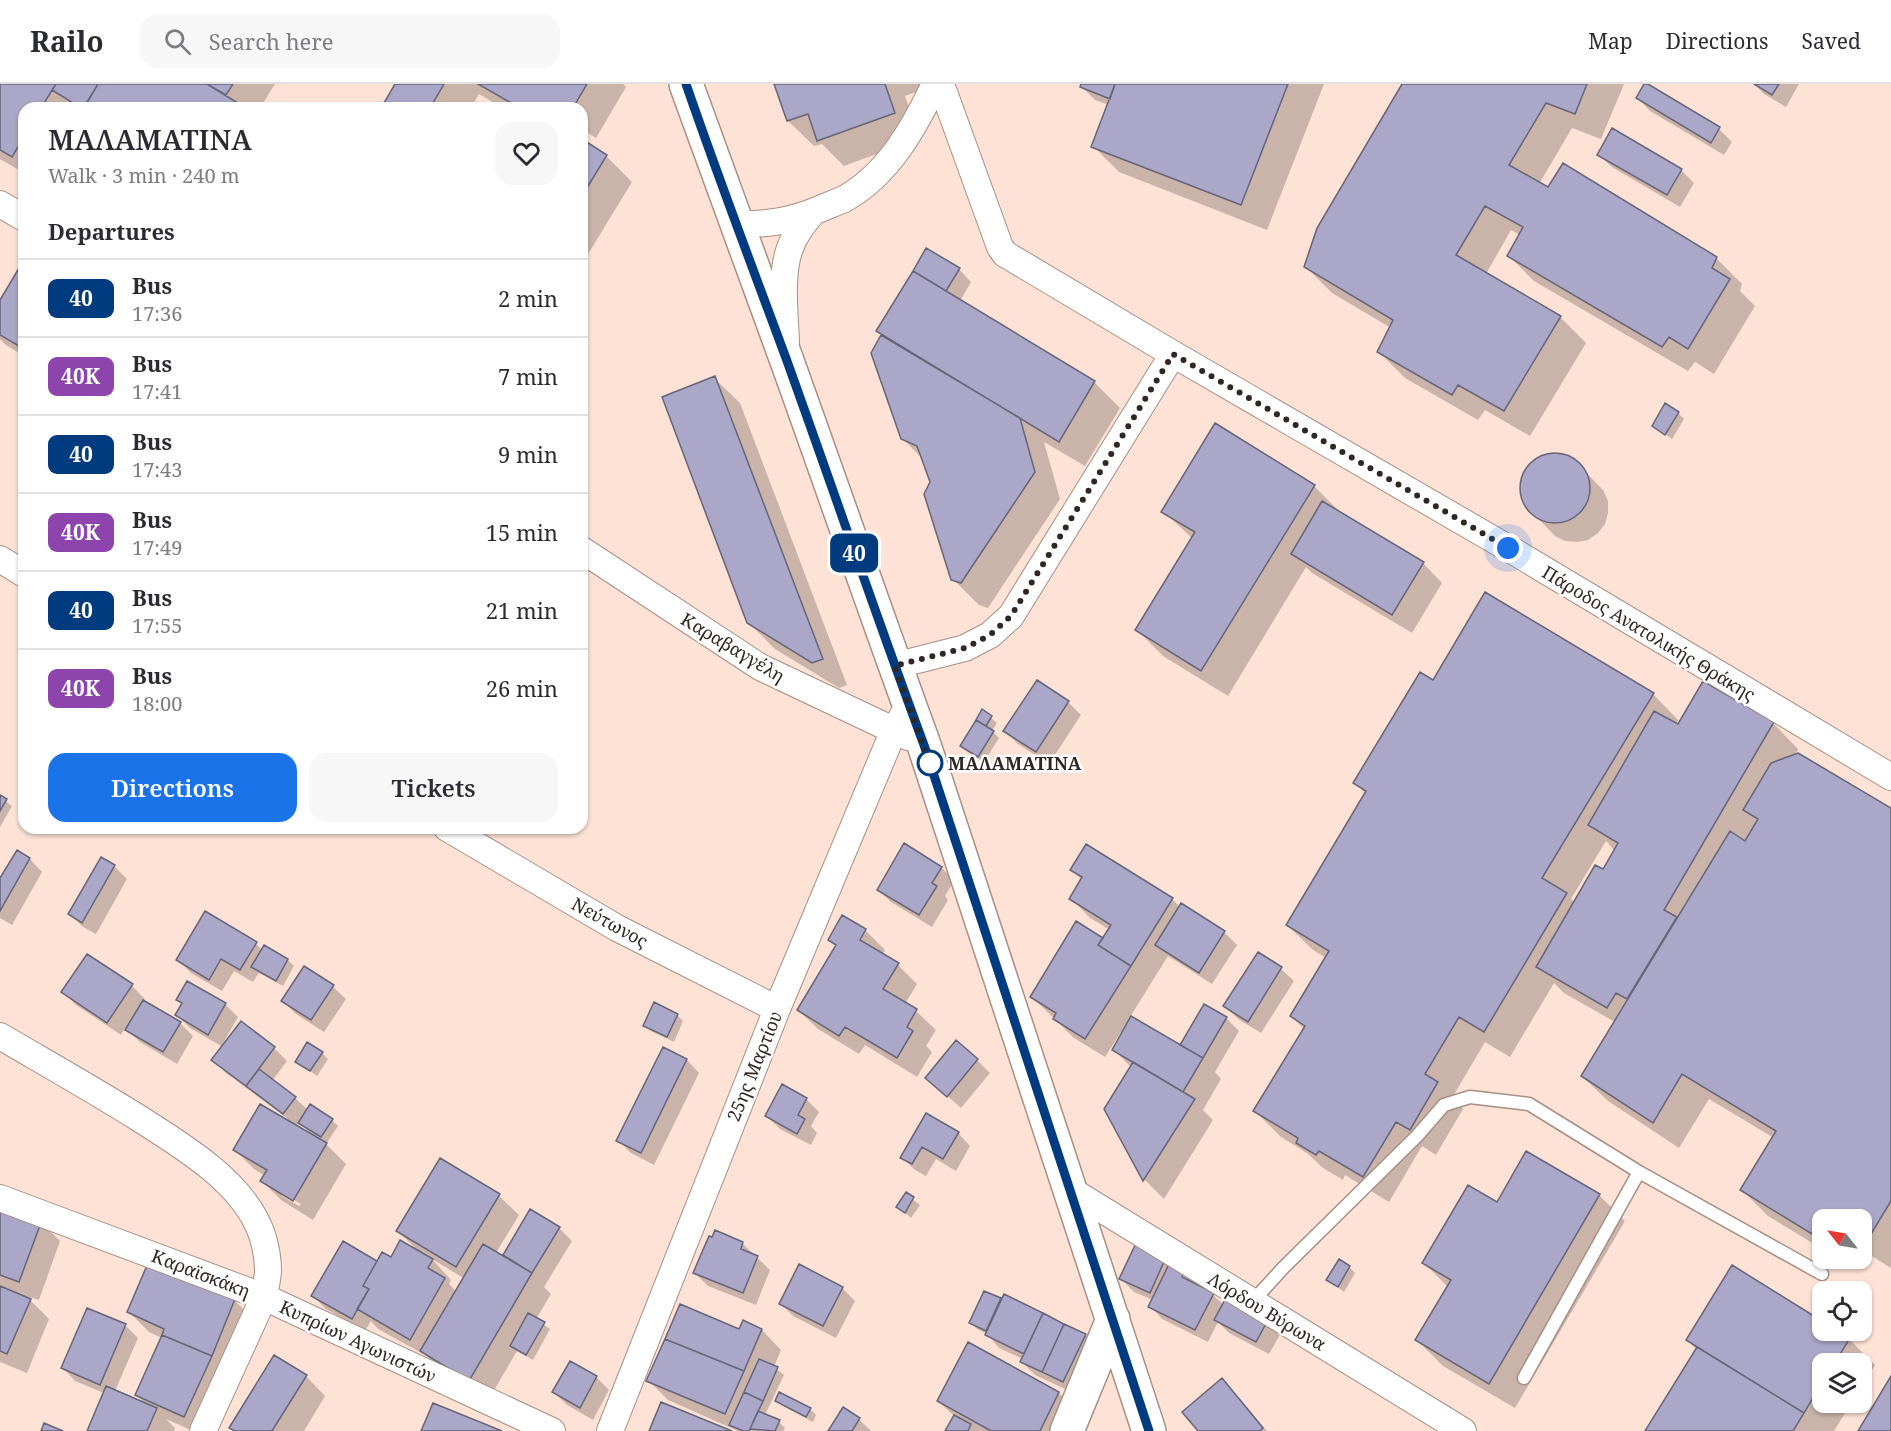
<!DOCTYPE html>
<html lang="en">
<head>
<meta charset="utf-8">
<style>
	body { margin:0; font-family:"Noto Serif",serif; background:#f7f7f7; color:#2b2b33; height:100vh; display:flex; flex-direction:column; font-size:22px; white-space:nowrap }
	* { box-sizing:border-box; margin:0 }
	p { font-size:20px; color:#7c7c81 }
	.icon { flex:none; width:33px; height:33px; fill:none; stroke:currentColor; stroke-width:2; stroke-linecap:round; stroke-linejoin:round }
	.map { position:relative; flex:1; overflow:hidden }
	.panel { position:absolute; left:18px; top:18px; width:570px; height:732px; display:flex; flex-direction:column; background:#fff; border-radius:18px; box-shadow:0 2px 4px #0004 }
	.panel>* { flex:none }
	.badge { padding:0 12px; border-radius:9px; font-size:21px; line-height:39px }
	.needle { width:39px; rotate:301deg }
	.fabs { position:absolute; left:1812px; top:1125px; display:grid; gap:12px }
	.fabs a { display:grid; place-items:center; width:60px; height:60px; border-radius:12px; background:#fff; box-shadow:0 2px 4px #0004; font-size:30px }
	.you { position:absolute; width:30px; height:30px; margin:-15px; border:4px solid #fff; border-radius:50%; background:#1a73e8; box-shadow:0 0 0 9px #1a73e833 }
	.map>.badge { position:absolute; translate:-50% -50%; box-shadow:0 0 0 3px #fff }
	h2 { padding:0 30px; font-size:22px; line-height:54px }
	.round { display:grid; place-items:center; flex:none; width:63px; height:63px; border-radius:18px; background:#f7f7f7 }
	.head { display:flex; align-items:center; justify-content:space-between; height:102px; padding:0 30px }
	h1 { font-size:28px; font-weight:600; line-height:45px }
	.cta { display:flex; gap:12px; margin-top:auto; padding:12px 30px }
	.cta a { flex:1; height:69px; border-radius:18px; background:#1a73e8; color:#fff; font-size:24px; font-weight:600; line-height:69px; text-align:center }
	.cta a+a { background:#f7f7f7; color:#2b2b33 }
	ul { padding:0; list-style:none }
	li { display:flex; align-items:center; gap:18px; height:78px; padding:0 30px; border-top:2px solid #e1e1e2 }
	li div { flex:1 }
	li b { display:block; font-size:22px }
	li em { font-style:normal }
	li .badge { min-width:66px; font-weight:700; text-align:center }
	header { display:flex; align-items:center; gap:36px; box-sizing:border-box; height:84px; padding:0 30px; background:#fff; border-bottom:2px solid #e1e1e2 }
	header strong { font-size:28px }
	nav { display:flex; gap:33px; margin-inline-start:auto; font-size:21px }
	.search { width:420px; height:54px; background:#f7f7f7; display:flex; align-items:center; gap:15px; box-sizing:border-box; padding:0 21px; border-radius:18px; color:#7c7c81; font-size:22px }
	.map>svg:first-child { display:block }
	.shadow { fill:#0003; fill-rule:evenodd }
	.building { fill:#aba7c8; stroke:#666479; stroke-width:1.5 }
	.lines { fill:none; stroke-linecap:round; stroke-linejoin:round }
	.service-casing { stroke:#a78f83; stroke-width:15 }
	.minor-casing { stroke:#a78f83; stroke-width:28 }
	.secondary-casing { stroke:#a78f83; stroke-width:36 }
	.service { stroke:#fff; stroke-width:12 }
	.minor { stroke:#fff; stroke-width:26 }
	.secondary { stroke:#fff; stroke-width:33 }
	.line-casing { stroke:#fff; stroke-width:14 }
	.line { stroke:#003b80; stroke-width:9 }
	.walk { stroke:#302622; stroke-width:6; stroke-dasharray:0 10.8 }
	.stop-dot { fill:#fff; stroke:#003b80; stroke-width:3 }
	.labels { text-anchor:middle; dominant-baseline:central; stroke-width:5; stroke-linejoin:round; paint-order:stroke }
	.street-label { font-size:18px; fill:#302622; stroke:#fff }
	.stop-label { font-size:18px; font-weight:bold; fill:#302622; stroke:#fff; text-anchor:start }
</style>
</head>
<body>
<header>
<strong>Railo</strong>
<div class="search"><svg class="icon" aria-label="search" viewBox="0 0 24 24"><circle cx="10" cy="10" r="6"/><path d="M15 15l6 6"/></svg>Search here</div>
<nav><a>Map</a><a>Directions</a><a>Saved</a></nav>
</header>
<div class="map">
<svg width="1891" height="1347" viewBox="0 0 1891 1347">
	<rect width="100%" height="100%" fill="#fde2d5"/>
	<path class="shadow" d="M0,0H275L260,24H24V89L0,75Z
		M395,0H623L626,3L596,54L585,47L582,52V24H503L479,10L471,24H383Z
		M775,0H931L932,2L905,12L920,54L844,82L822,60L814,62L788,37Z
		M1083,0H1324L1267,146L1119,88L1093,62L1109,21L1095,16L1082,3Z
		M1404,0H1624L1601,55L1572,44L1539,100L1549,105L1564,81L1717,175L1742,200L1740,207L1755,222L1714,290L1695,278L1688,287L1534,197L1508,171L1520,151L1511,146L1486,190L1560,233L1586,259L1530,352L1485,326L1478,336L1405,294L1379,268L1391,244L1332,209L1306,183Z
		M1646,0L1719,45L1732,58L1724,71L1650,27L1638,14Z
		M1754,0H1799L1786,23L1764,10Z
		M582,57L606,72L632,98L582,180Z
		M1599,71L1681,86L1694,99L1680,123L1612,83Z
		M959,185L971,198L960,217L1094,298L1120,324L1085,382L1044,358L1060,415L988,524L979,521L953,495L932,398L923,375L902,354L882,252L878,247Z
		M24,189V272L6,261L0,255V219Z
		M714,294L740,319L847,601L839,604L775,565L748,538Z
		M1678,329L1684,335L1672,355L1653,342Z
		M1216,342L1314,402L1340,428L1423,479L1442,499L1412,549L1312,489L1306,483L1228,612L1163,572L1137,546L1193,455L1163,427Z
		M1553,371L1564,372L1575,377L1603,406L1608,417V429L1605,440L1598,449L1588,456L1577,458L1565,457L1555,452L1527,423L1522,412L1521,401L1525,389L1532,380L1542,373Z
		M1433,598L1653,610L1678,636L1676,641L1773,639L1798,665L1796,670L1891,726V1184L1862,1166V1136H1822V1165L1768,1132L1742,1106L1774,1054L1709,1015L1679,1064L1608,1017L1582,992L1615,938L1564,909L1554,899L1510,973L1485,958L1452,1014L1463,1025L1436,1071L1422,1062L1389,1118L1345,1091L1343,1096L1323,1084L1307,1069L1281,1053L1255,1027L1304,945L1291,932L1326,874L1313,866L1287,841L1366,710L1355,699ZM1606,757L1615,767L1603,787L1575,819L1571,815Z
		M1068,618L1081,631L1049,680L1018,660L1005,647Z
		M983,627L997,639L992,647L999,654L984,678L968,668L962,662Z
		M0,713L12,722L0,743Z
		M905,762L942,784L954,797L945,812L948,816L932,843L891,818L878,806Z
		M17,768L30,775L42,788L12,841L0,834V797Z
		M101,775L114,782L127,795L96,850L83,843L70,830Z
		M1072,786L1172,815L1180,823L1181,821L1224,848L1237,861L1212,900L1168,872L1130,933L1181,963L1226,934L1239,947L1215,988L1221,995L1203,1026L1213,1036L1164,1115L1145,1096L1106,1025L1132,984L1114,966L1123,950L1121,948L1105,973L1074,954L1032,913L1103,856L1110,846L1090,834L1071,814L1082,796Z
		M843,833L865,846L885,866L882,871L898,881L917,900L905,920L916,927L936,946L926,962L932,968L917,993L865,961L859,970L818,945L798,926L837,862L830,856Z
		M256,860L262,866L264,863L288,876L294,882L283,902L259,889L253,898L234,887L222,907L191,889L178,876Z
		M1258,870L1281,885L1294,897L1261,949L1238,935L1225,922Z
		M88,872L132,902L145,915L143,918L180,939L193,952L177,980L140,958L125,944L121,951L76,921L63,908Z
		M305,884L333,903L346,915L324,948L296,930L283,917Z
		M188,899L225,920L238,933L222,961L274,964L287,977L272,997L295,1014L308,1026L332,1036L338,1042L326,1060L346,1080L313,1136L281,1116L262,1097L265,1092L254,1085L235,1066L288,1035L226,989L213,976L223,963L190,944L177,931L183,920L178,916ZM299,1038L311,1050L296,1043ZM282,1109L301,1120L299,1122L282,1112Z
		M677,931L683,937L674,958L651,947L645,941Z
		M664,965L687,976L699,989L654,1081L631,1069L618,1056Z
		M322,969L328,975L317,992L296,977Z
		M977,976L990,989L961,1024L927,994Z
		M806,1015L819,1028L811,1042L817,1049L811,1061L780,1045L767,1032Z
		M927,1031L958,1049L970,1062L956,1087L936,1075L926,1092L915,1086L902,1073Z
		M440,1076L499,1112L519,1131L496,1169L509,1176L505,1171L559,1144L572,1157L544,1203L551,1210L536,1235L550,1245L533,1276L517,1267L489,1315L441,1287L427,1272L378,1245L371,1237L365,1247L326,1225L313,1212L377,1179L419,1168L398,1147ZM432,1175L465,1195L457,1208L449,1200L451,1196Z
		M906,1110L920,1121L911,1134L898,1123Z
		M1599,1111L1625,1137L1515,1324L1443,1282L1417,1256L1448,1203L1424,1179L1497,1120Z
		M0,1123L41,1138L60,1157L39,1216L26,1212L49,1235L27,1289L0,1278Z
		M715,1148L743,1160L770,1186L756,1221L708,1202L695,1189Z
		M1139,1157L1201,1194L1197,1203L1213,1211L1224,1221L1228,1214L1281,1249L1269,1270L1229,1249L1218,1238L1208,1258L1162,1235L1150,1222L1153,1216L1134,1208L1121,1195Z
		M1349,1183L1355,1189L1344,1208L1328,1196Z
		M1732,1183L1822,1239V1246L1849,1255L1875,1281L1862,1302V1280H1822V1318H1852L1834,1347H1647L1697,1266L1687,1256Z
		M842,1204L855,1217L836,1254L793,1232L780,1219Z
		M234,1216L254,1236L193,1347L166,1335L175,1344L174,1347H88L104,1309L75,1297L63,1284L125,1241L138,1254L115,1307L146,1321L137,1311L162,1254L149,1248L129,1228Z
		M1000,1216L1085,1251L1098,1264L1076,1310L1035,1291L1022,1278L1023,1275L999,1264L987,1250L977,1245L971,1239Z
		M744,1238L762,1246L781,1266L774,1283L784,1291L765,1331L779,1338L785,1344L783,1347H738L668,1316L648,1296L740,1247Z
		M969,1260L1059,1309L1078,1329L1069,1347H947L955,1333L938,1317Z
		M571,1279L596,1293L609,1306L593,1336L567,1321L554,1308Z
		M306,1292L325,1312L304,1347H234L231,1343Z
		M1222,1296L1241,1316L1267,1347H1200Z
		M777,1316L810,1325L816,1331L813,1338L783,1322Z
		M859,1335L871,1347H830Z"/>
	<path class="building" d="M0,0H56L41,24H24V53L12,73L0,66Z
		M56,0H98L84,24H81L52,6Z
		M98,0H207L246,24H97L87,18Z
		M207,0H233L226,11Z
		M395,0H444L430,24H381Z
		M478,0H587L573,24L559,22L558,24H520Z
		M774,0H885L895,29L817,57L808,30L787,37Z
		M1081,0H1115L1110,15L1080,3Z
		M1115,0H1288L1241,121L1091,63Z
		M1402,0H1587L1575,30L1546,19L1509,81L1548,103L1563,79L1717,173L1712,184L1730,195L1688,265L1669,253L1662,263L1507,172L1523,143L1485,122L1456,171L1561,232L1504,327L1458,301L1452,311L1377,268L1393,236L1304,183L1317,144Z
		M1644,0H1648L1720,43L1711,59L1636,14Z
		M1754,0H1779L1772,11Z
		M1612,44L1682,85L1667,111L1597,71Z
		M582,55L607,71L582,112Z
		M926,164L960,184L946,207L913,187Z
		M19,184L24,187V265L0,251V216Z
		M913,187L1095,297L1059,358L876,247Z
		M881,251L1020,334L1035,388L961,499L951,496L924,410L930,398L917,362L901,355L871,269Z
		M715,292L823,575L812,579L747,539L662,313Z
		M1665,319L1679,328L1665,351L1652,342Z
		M1215,339L1315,401L1201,587L1135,546L1195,448L1161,428Z
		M1520 404a35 35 0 1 1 70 0a35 35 0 1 1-70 0Z
		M1322,417L1424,478L1392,531L1291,470Z
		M1485,508L1654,609L1542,794L1567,809L1484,948L1459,933L1425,990L1438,998L1410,1046L1396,1038L1363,1093L1319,1067L1316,1071L1296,1059L1298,1054L1253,1027L1305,942L1290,932L1329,867L1286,841L1366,707L1353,699L1420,588L1433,596Z
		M1037,596L1069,617L1036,668L1003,647Z
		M1703,597L1774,638L1664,826L1677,833L1627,915L1616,909L1607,924L1536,883L1595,781L1603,785L1618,759L1588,741L1654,627L1678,640Z
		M982,625L992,632L986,642L976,636Z
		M976,636L994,647L978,673L960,662Z
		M1798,669L1891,724V1117L1865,1160L1862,1158V1136H1825L1822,1134L1812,1150L1740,1106L1776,1047L1682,990L1653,1039L1581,992L1730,747L1745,757L1758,735L1743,726L1771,679Z
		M0,711L7,715L0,727Z
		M904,759L942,783L932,799L937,802L919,831L877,806Z
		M1086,760L1173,814L1131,882L1098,861L1111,841L1069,815L1082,793L1070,786Z
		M17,766L30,774L0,827V794Z
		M101,773L115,781L82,839L68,830Z
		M1181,819L1225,847L1199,889L1155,861Z
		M205,827L257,858L240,886L221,875L209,896L176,876Z
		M842,831L866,845L860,856L899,879L883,905L917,925L907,943L913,947L897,974L845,943L839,952L797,926L836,861L828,856Z
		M1076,837L1103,854L1098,861L1131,882L1085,955L1053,935L1056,929L1030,913Z
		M264,861L288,875L276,897L251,883Z
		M1258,868L1282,883L1248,938L1223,922Z
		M87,870L133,900L107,939L61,908Z
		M304,882L334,901L311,936L281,917Z
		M187,897L226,919L208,951L175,931L182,919L176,916Z
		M143,916L181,938L163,968L125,946Z
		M654,918L678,930L667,953L643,942Z
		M1204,920L1227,933L1203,974L1180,961Z
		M1131,932L1203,974L1183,1008L1112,966Z
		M241,937L275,963L246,1002L211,976Z
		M956,956L978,975L947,1013L925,994Z
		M307,958L323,968L310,987L295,978Z
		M663,963L687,975L641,1069L616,1057Z
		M1133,978L1195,1015L1143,1097L1104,1025Z
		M259,985L296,1013L283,1030L246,1002Z
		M782,1000L807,1014L798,1031L805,1035L797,1050L765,1032Z
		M260,1020L327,1059L293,1117L260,1097L267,1086L233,1066Z
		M310,1020L333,1035L321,1053L298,1039Z
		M926,1029L959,1048L943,1075L922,1063L912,1080L900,1074Z
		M1526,1067L1600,1110L1489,1300L1415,1256L1451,1196L1422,1179L1468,1101L1497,1118Z
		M440,1074L500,1110L456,1183L396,1147Z
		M906,1108L914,1113L905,1129L896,1123Z
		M0,1121L42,1136L19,1198L0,1191Z
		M530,1125L560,1143L532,1189L503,1171Z
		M715,1146L743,1158L741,1165L758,1172L743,1209L693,1189L709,1152L712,1153Z
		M1138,1155L1168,1169L1150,1209L1119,1195Z
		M400,1156L433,1175L428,1184L445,1194L410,1256L357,1225L369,1205L363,1202L382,1168L391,1173Z
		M343,1157L377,1177L363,1202L369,1205L352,1235L311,1212Z
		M483,1160L532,1189L469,1297L420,1267Z
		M1173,1172L1189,1180L1182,1193L1214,1209L1195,1246L1148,1223Z
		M1339,1175L1350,1182L1338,1203L1326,1196Z
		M148,1179L235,1215L212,1272L162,1251L164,1245L127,1228Z
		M799,1180L843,1203L823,1242L779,1220Z
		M1732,1181L1822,1237V1246H1837L1850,1254L1834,1280H1822V1299L1804,1329L1686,1256Z
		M0,1202L31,1215L7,1270L0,1267Z
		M984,1207L1001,1214L986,1247L969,1239Z
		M1004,1210L1043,1229L1024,1270L985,1251Z
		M1227,1212L1269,1234L1256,1258L1214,1236Z
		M680,1220L739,1245L743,1236L762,1245L744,1287L665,1255Z
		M87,1224L126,1240L100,1301L61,1284Z
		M528,1229L545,1238L526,1271L510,1262Z
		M1043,1229L1064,1240L1042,1288L1020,1278Z
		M1064,1240L1086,1250L1063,1298L1042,1288Z
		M162,1251L212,1272L184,1333L135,1311Z
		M665,1255L744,1287L725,1330L646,1297Z
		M968,1258L1059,1308L1040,1347H991L937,1317Z
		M1697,1263L1804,1329L1793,1347H1645Z
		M274,1271L307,1291L272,1347H235L229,1344Z
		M759,1275L778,1283L763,1317L744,1308Z
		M570,1277L597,1292L580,1324L552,1308Z
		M1891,1292V1347H1858Z
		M1222,1294L1263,1344L1260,1347H1198L1182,1328Z
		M106,1302L157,1324L147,1347H87Z
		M744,1308L763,1317L749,1347H743L729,1341Z
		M779,1308L811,1324L806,1333L775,1317Z
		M661,1318L732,1347H649Z
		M433,1319L502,1347H421Z
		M843,1323L860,1334L852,1347H828Z
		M758,1327L780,1336L775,1347L750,1345Z
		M954,1331L971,1340L968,1347H945Z
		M44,1339L63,1347H41Z"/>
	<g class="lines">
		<g class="service-casing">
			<path id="service" d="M1252,1218L1284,1183L1417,1052L1444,1021L1470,1013L1529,1020L1639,1088L1822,1190
				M1524,1294L1639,1088"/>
		</g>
		<g class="minor-casing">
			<path id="minor" d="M941,0L1000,163L1005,170L1173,270L1508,464L1891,693
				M0,120L24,134
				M735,140C767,141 791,137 820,125C829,121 838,118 846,114C889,89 914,44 935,0
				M786,258C785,230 780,190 790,164C795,150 804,139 813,128
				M582,466L760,583L908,653
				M0,475L24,490
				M894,582L965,564L990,551L1011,532L1173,270
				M447,744L617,844L777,925
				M0,952C46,979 92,1005 137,1033C179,1060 237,1094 258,1141C264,1153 268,1172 268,1186C268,1194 265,1204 264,1213L552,1347
				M1072,1107L1463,1347
				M0,1114L264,1213L203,1347
				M610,1347L777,925L894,646L909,621"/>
		</g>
		<g class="secondary-casing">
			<path id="secondary" d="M686,0C719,93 753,185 787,277C833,405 877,533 924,661L1149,1347
				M1067,1347L1113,1235"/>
		</g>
		<use href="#service" class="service"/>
		<use href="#minor" class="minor"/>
		<use href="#secondary" class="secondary"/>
	</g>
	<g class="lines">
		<g class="line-casing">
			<path id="line" d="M686,0C718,93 753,185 787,277C833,405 877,534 924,661L1149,1347"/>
		</g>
		<use href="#line" class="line"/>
		<path class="walk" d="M930,679L931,683L894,582L965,564L990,551L1011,532L1173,270L1508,464"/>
	</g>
	<circle class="stop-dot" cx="930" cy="679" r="12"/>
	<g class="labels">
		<g class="street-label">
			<text transform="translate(1649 549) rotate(31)">Πάροδος Ανατολικής Θράκης</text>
			<text transform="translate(733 563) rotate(31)">Καραβαγγέλη</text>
			<text transform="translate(610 838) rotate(29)">Νεύτωνος</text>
			<text transform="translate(754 982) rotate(-68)">25ης Μαρτίου</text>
			<text transform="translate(201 1189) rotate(21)">Καραϊσκάκη</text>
			<text transform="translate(1267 1227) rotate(31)">Λόρδου Βύρωνα</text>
			<text transform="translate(358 1257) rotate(25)">Κυπρίων Αγωνιστών</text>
		</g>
		<g class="stop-label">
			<text x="948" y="679">ΜΑΛΑΜΑΤΙΝΑ</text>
		</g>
	</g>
</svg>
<div class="fabs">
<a><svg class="needle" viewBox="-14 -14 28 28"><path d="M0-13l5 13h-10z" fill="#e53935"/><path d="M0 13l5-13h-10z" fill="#7c7c81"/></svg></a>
<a><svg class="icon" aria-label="locate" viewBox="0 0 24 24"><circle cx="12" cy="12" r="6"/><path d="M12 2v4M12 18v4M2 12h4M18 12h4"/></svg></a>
<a><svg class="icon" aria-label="layers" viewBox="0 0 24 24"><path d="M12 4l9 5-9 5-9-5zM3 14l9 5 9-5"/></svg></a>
</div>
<div class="you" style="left:1508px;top:464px"></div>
<b class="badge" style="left:854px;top:469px;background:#003b80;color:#fff">40</b>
<section class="panel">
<div class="head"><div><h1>ΜΑΛΑΜΑΤΙΝΑ</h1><p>Walk · 3 min · 240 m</p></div><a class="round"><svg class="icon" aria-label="heart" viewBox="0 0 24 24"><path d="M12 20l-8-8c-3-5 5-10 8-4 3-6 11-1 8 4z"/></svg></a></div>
<h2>Departures</h2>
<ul>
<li><span class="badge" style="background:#003b80;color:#fff">40</span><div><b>Bus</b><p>17:36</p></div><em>2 min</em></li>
<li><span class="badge" style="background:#8e44ad;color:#fff">40Κ</span><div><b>Bus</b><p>17:41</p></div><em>7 min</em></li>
<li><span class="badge" style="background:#003b80;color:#fff">40</span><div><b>Bus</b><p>17:43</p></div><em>9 min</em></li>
<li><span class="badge" style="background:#8e44ad;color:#fff">40Κ</span><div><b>Bus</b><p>17:49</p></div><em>15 min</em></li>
<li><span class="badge" style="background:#003b80;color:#fff">40</span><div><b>Bus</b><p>17:55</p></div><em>21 min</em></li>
<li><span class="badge" style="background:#8e44ad;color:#fff">40Κ</span><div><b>Bus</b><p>18:00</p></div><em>26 min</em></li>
</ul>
<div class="cta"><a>Directions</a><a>Tickets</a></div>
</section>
</div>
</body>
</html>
